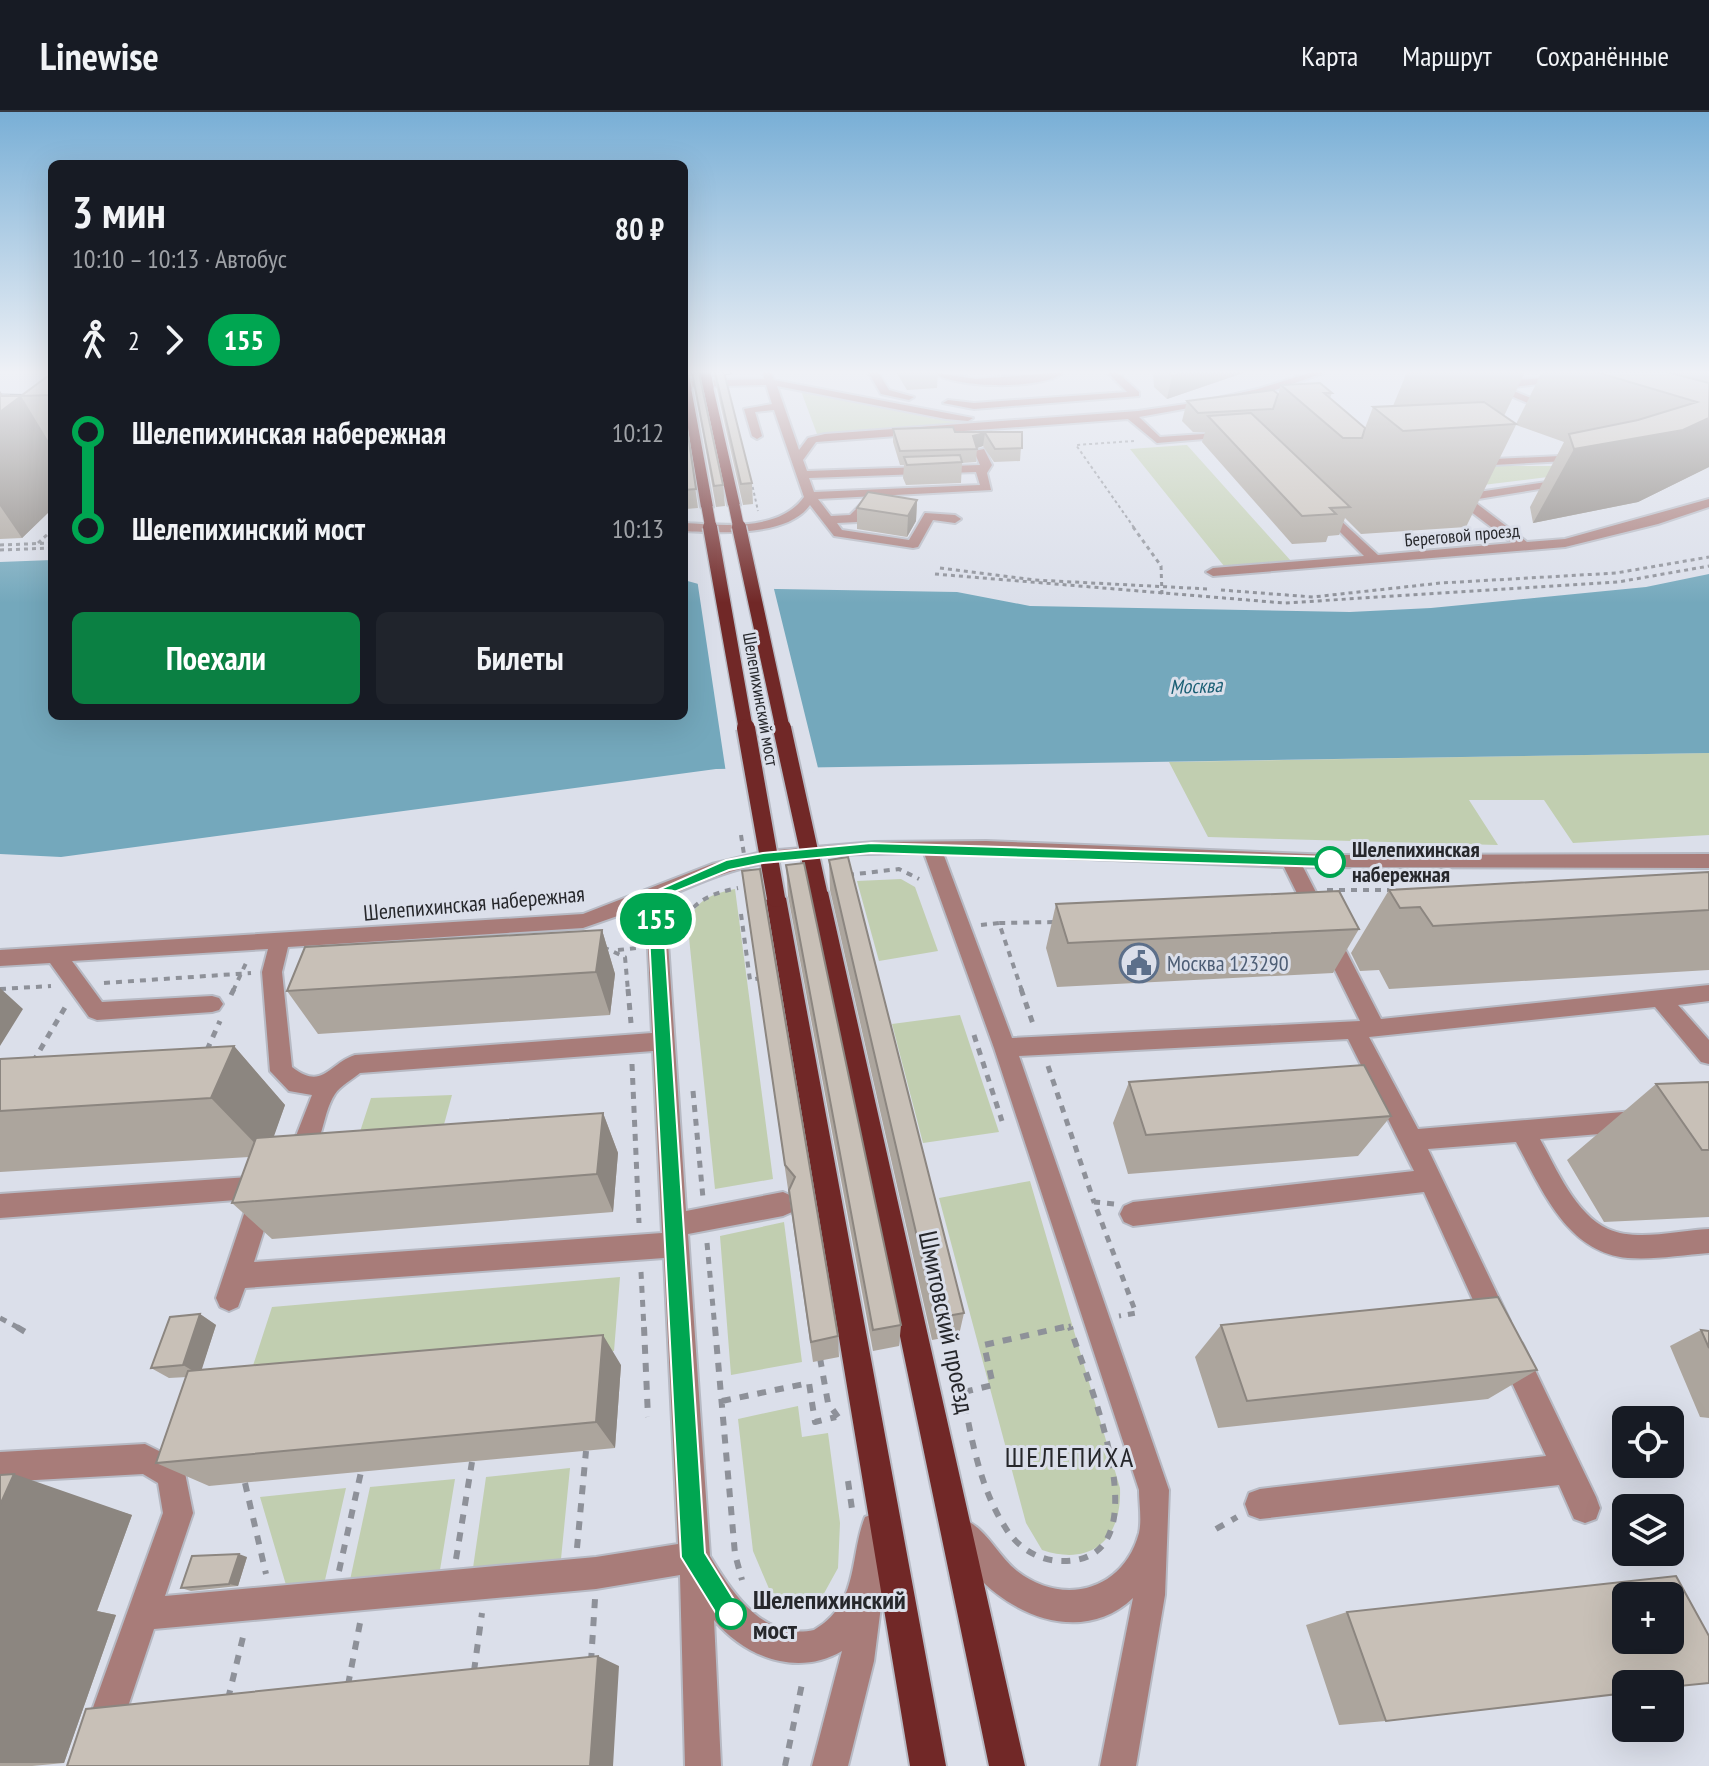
<!DOCTYPE html>
<html lang="ru">
<head>
<meta charset="utf-8">
<style>
	body { margin:0; font-family:"PT Sans Narrow",sans-serif; background:#20242c; color:#f1f3f6; height:100vh; display:flex; flex-direction:column; font-size:30px; white-space:nowrap }
	* { box-sizing:border-box; margin:0 }
	p { font-size:26px; color:#9ea1a6 }
	.icon { flex:none; width:44px; height:44px; fill:none; stroke:currentColor; stroke-width:2; stroke-linecap:round; stroke-linejoin:round }
	.map { position:relative; flex:1; overflow:hidden }
	.details { position:absolute; left:48px; top:48px; width:640px; height:560px; display:flex; flex-direction:column; background:#171b24; border-radius:12px; box-shadow:0 8px 32px #0002 }
	.details>* { flex:none }
	.badge { padding:0 16px; border-radius:26px; font-size:28px; line-height:52px }
	.buttons { position:absolute; left:1612px; top:1294px; display:grid; gap:16px }
	.buttons a { display:grid; place-items:center; width:72px; height:72px; border-radius:12px; background:#171b24; box-shadow:0 8px 32px #0002; font-size:40px }
	.map>.badge { position:absolute; translate:-50% -50%; box-shadow:0 0 0 4px #fff }
	.legs { display:flex; align-items:center; gap:12px; height:88px; padding:0 24px; font-size:26px }
	.legs p { margin-inline-start:auto }
	.summary { display:flex; align-items:center; justify-content:space-between; height:136px; padding:0 24px }
	h1 { font-size:44px; font-weight:700; line-height:60px }
	.button { display:flex; gap:16px; margin-top:auto; padding:16px 24px }
	.button a { flex:1; height:92px; border-radius:12px; background:#0b8043; color:#fff; font-size:32px; font-weight:700; line-height:92px; text-align:center }
	.button a+a { background:#20242c; color:#f1f3f6 }
	ul { padding:0 24px; list-style:none }
	li { display:flex; align-items:center; gap:28px; height:96px; font-size:30px }
	li i { display:grid; place-items:center; width:12px; height:100%; margin:0 10px; background:currentColor }
	li i::after { content:''; width:20px; height:20px; margin:-10px; border:6px solid; border-radius:50%; background:#171b24 }
	li p { margin-inline-start:auto }
	li:first-child i { background:linear-gradient(#0000 50%,currentColor 0) }
	li:last-child i { background:linear-gradient(currentColor 50%,#0000 0) }
	header { display:flex; align-items:center; gap:48px; box-sizing:border-box; height:112px; padding:0 40px; background:#171b24; border-bottom:2px solid #363941 }
	header strong { font-size:38px }
	nav { display:flex; gap:44px; margin-inline-start:auto; font-size:28px }
	.map>svg:first-child { display:block }
	.green { fill:#c1ceb0 }
	.water { fill:#74a8bc }
	.pier { fill:#dbdfea }
	.lines { fill:none; stroke-linecap:round; stroke-linejoin:round }
	.minor-casing { stroke:#b7bac4; stroke-width:4 }
	.major-casing { stroke:#b7bac4; stroke-width:4 }
	.path-far4 { stroke:#8e9199; stroke-width:2; stroke-dasharray:3 3; stroke-linecap:butt }
	.path-far3 { stroke:#8e9199; stroke-width:3; stroke-dasharray:4 4; stroke-linecap:butt }
	.path-far2 { stroke:#8e9199; stroke-width:4; stroke-dasharray:6 6; stroke-linecap:butt }
	.path-far1 { stroke:#8e9199; stroke-width:5; stroke-dasharray:7 7; stroke-linecap:butt }
	.path { stroke:#8e9199; stroke-width:6; stroke-dasharray:9 9; stroke-linecap:butt }
	.minor { fill:#a87c79; fill-rule:evenodd }
	.major { fill:#712827; fill-rule:evenodd }
	.rail-casing { stroke:#63656b; stroke-width:5 }
	.rail { stroke:#dbdfea; stroke-width:3; stroke-dasharray:10; stroke-linecap:butt }
	.major-bridge-far2-casing { stroke:#b7bac4; stroke-width:13; stroke-linecap:butt }
	.major-bridge-far1-casing { stroke:#b7bac4; stroke-width:17; stroke-linecap:butt }
	.major-bridge-casing { stroke:#b7bac4; stroke-width:22; stroke-linecap:butt }
	.path-bridge { stroke:#8e9199; stroke-width:4; stroke-dasharray:6 6; stroke-linecap:butt }
	.major-bridge-far2 { stroke:#712827; stroke-width:11 }
	.major-bridge-far1 { stroke:#712827; stroke-width:14 }
	.major-bridge { stroke:#712827; stroke-width:18 }
	.wall { fill:#aca59d }
	.shaded-wall { fill:#8c8680 }
	.building { fill:#c8c0b7; stroke:#8c8680; stroke-width:2; fill-rule:evenodd }
	.line-1 { fill:#00a651; stroke:#fff; stroke-width:2 }
	.stop-1-dot { fill:#fff; stroke:#00a651; stroke-width:4 }
	.labels { text-anchor:middle; dominant-baseline:central; stroke-width:6; stroke-linejoin:round; paint-order:stroke }
	.far-street-label { font-size:18px; fill:#26272b; stroke:#dbdfea }
	.far-water-label { font-size:20px; font-style:italic; fill:#1a5e74; stroke:#dbdfea }
	.stop-label { font-size:22px; font-weight:bold; fill:#26272b; stroke:#dbdfea; text-anchor:start }
	.street-label { font-size:22px; fill:#26272b; stroke:#dbdfea }
	.service-label { font-size:22px; fill:#4e5e75; stroke:#dbdfea; text-anchor:start }
	.near-street-label { font-size:26px; fill:#26272b; stroke:#dbdfea }
	.near-stop-label { font-size:26px; font-weight:bold; fill:#26272b; stroke:#dbdfea; text-anchor:start }
	.near-neighbourhood-label { font-size:28px; letter-spacing:2px; fill:#26272b; stroke:#dbdfea }
</style>
</head>
<body>
<header>
<strong>Linewise</strong>
<nav><a>Карта</a><a>Маршрут</a><a>Сохранённые</a></nav>
</header>
<div class="map">
<svg width="1709" height="1654" viewBox="0 0 1709 1654">
	<rect width="100%" height="100%" fill="#dbdfea"/>
	<path class="green" d="M801,279L936,307L987,311L817,322Z
		M1186,333H1187L1291,449L1224,454L1130,337Z
		M1574,347L1556,364L1458,376L1475,354H1551L1556,353L1550,349Z
		M1709,641V723L1573,731L1544,688H1469L1498,733L1208,725L1169,650Z
		M901,767L915,775L938,839L879,849L857,769Z
		M735,777L773,1067L715,1077L688,816C693,789 710,782 735,777Z
		M960,903L999,1020L923,1031L892,912Z
		M452,983L439,1031L355,1035L371,986Z
		M1030,1069L1120,1376C1122,1426 1093,1455 1042,1438L1026,1411L939,1086Z
		M784,1110L802,1250L731,1263L720,1124Z
		M620,1165L614,1239L247,1272L272,1195Z
		M798,1294L802,1325L828,1321L840,1411L838,1456L822,1485L796,1494L770,1479L753,1439L738,1307Z
		M570,1356L561,1447L473,1456L486,1365Z
		M455,1367L440,1458L350,1468L370,1375Z
		M346,1376L325,1468L286,1473L260,1385Z"/>
	<path class="water" d="M52,448V604H684V468L713,476L957,480L1030,494L1350,500L1431,496L1646,475L1709,462V641L716,657L61,745L0,742V450Z"/>
	<path class="pier" d="M697,467L713,472L773,473L819,660L726,661Z"/>
	<g class="lines">
		<g class="minor-casing">
			<path id="minor" d="M763,260H771L774,268L973,306L968,309L946,307L777,274L799,338L808,326L825,322L1138,299L1200,290L1258,277L1312,260H1326L1261,283L1139,305L1160,325L1232,320L1233,322L1228,325L1157,331L1128,307L816,330L803,348L807,359L980,353L974,339L984,337L992,353L987,361L991,378L818,387L831,404L850,403L863,390L881,393V399L866,398L858,410L837,411L842,418L909,428L925,401L955,403L961,407L955,411L933,408L918,435L913,436L834,424L810,393C788,425 719,421 684,419V411C722,413 779,420 804,385L774,298L755,300L762,324L757,327L752,324L744,297L772,292L766,273L684,275V269L764,267ZM976,360L980,373L814,380L809,366Z
				M868,260H878L889,278L914,285L909,288L881,282Z
				M932,260L976,267L1065,260C1044,278 954,277 932,260Z
				M1107,260H1117L1139,280V284L974,297L943,291L948,288L974,291L1127,280Z
				M1566,264L1563,269L1506,276L1556,296L1552,301L1494,277L1504,269Z
				M1581,343L1585,344V348L1473,354L1467,351L1473,348Z
				M1567,367L1571,368V372L1472,388L1527,430L1565,427L1709,387V395L1658,412L1565,435L1213,464L1206,460L1213,456L1364,444L1321,401L1319,398L1325,394L1378,443L1512,431L1453,386V380L1464,382Z
				M986,729L1332,743L1709,742V756L1303,755L1381,907L1709,873V889L1678,893L1709,928V952L1701,950L1655,895L1369,925L1418,1017L1635,999L1643,1002L1647,1009L1643,1016L1635,1019L1540,1027C1556,1056 1576,1103 1608,1117C1637,1130 1679,1118 1709,1117V1141C1682,1143 1655,1148 1628,1146C1566,1140 1542,1077 1516,1030L1428,1037L1510,1209L1507,1219L1497,1222L1487,1219L1424,1080L1133,1114L1124,1110L1120,1102L1124,1094L1133,1090L1414,1059L1348,927L1019,944L1169,1378L1165,1483L1136,1654H1100L1133,1486C1072,1544 977,1488 950,1423L954,1412L965,1408C986,1416 998,1444 1017,1459C1062,1494 1123,1480 1139,1421C1142,1408 1139,1391 1139,1378L994,936L924,741C864,742 798,741 740,757C714,764 689,775 665,786L686,1099L783,1080L792,1084L795,1092L792,1100L783,1104L688,1122L710,1444C732,1481 764,1529 814,1518C860,1491 849,1445 865,1405L876,1401L887,1405L891,1416L874,1549L848,1654H812L842,1539C798,1565 746,1546 714,1508L721,1654H685L680,1463L596,1477L154,1517L108,1654H72L163,1401L158,1371L143,1362L0,1370V1340L145,1332L183,1351L193,1401L165,1484L596,1445L678,1432L664,1146L245,1176L238,1195L229,1199L220,1195L216,1186L249,1087L0,1106V1082L262,1064L271,1067L274,1086L254,1150L662,1121L653,939L360,961C353,967 340,974 335,982C320,1004 325,1042 296,1053L288,1050L284,1042L296,1024L312,983L289,979L270,959L262,860L268,837L72,849L102,890L212,884L219,886L223,892L219,898L212,900L97,908L89,905L50,851L0,854V838L583,802L712,752L766,739L875,730ZM943,741L1284,755L1360,909L1012,926ZM646,794L652,921L355,943C328,952 323,979 292,955L282,860L288,835L583,816Z
				M1512,1227L1522,1231L1596,1385L1600,1396L1596,1407L1585,1411L1574,1407L1559,1373L1260,1407L1249,1403L1245,1392L1249,1381L1260,1377L1546,1344L1498,1241L1502,1231Z"/>
		</g>
		<g class="major-casing">
			<path id="major" d="M708,272L713,275L740,393L734,397L728,393L703,275Z
				M686,273L691,276L713,395L707,399L701,395L684,294Z
				M818,773L828,780L1025,1654H989L808,780Z
				M776,779L786,786L946,1654H910L766,786Z"/>
		</g>
		<path class="path-far4" d="M0,283L26,284
			M1134,329L1076,333L1135,417
			M749,372H752L758,399"/>
		<path class="path-far3" d="M1133,415L1161,454L1162,482
			M38,431L48,422
			M0,433L52,431
			M0,438L52,436
			M940,456L1035,468L1208,477
			M935,462L1284,491L1618,470L1709,454
			M1221,478L1313,485L1441,471L1616,461L1709,445"/>
		<path class="path-far2" d="M848,763L899,757L919,767
			M1327,778H1395
			M741,802L750,868L761,866
			M981,813L999,811
			M680,815C692,789 712,781 738,776
			M603,835L625,845L628,879
			M618,838L637,836
			M104,871L251,861
			M0,877L51,874
			M233,879L246,851
			M1022,879L999,811L1056,810"/>
		<path class="path-far1" d="M628,877L631,911
			M1021,877L1033,912
			M231,883L234,877
			M974,923L1002,1009
			M207,938L220,909
			M33,950L67,892
			M632,952L639,1111
			M1048,954L1094,1090
			M693,979L703,1086
			M1114,1092L1094,1090L1136,1201L1119,1204
			M707,1131L715,1217
			M641,1160L644,1217
			M0,1206L21,1217
			M1055,1217L1071,1214"/>
		<path class="path" d="M17,1215L27,1221
			M644,1215L648,1305
			M715,1215L735,1442L742,1468
			M952,1222C966,1285 970,1360 1005,1415C1016,1434 1037,1448 1059,1449C1170,1454 1085,1264 1070,1215
			M820,1246L828,1291L838,1305
			M964,1280L993,1273L984,1233L1064,1215
			M722,1289L809,1271L815,1310L836,1305
			M848,1369L853,1404
			M245,1371L266,1462
			M1216,1417L1237,1405
			M577,1436L586,1339
			M456,1447L472,1350
			M339,1459L361,1360
			M591,1550L595,1487
			M474,1559L482,1501
			M348,1573L360,1511
			M228,1587L244,1521
			M785,1654L803,1567"/>
		<use href="#minor" class="minor"/>
		<use href="#major" class="major"/>
		<g class="rail-casing">
			<path id="rail" d="M684,266L730,260
				M0,284L52,285"/>
		</g>
		<use href="#rail" class="rail"/>
		<g class="major-bridge-far2-casing">
			<path id="major-bridge-far2" d="M705,260L708,275
				M684,266L686,276
				M734,393L739,417
				M707,395L711,417"/>
		</g>
		<g class="major-bridge-far1-casing">
			<path id="major-bridge-far1" d="M710,415L746,618
				M739,415L783,618"/>
		</g>
		<g class="major-bridge-casing">
			<path id="major-bridge" d="M746,616L776,786
				M782,616L818,780"/>
		</g>
		<path class="path-bridge" d="M741,723L747,762"/>
		<use href="#major-bridge-far2" class="major-bridge-far2"/>
		<use href="#major-bridge-far1" class="major-bridge-far1"/>
		<use href="#major-bridge" class="major-bridge"/>
	</g>
	<path class="wall" d="M688,260H697L723,373L725,394L716,395L693,266Z
		M713,260H724L752,371L753,392L743,393Z
		M896,260H938L937,276L907,278Z
		M1153,260H1246L1167,287L1154,275Z
		M1407,260H1525L1504,304L1516,312L1542,260H1709V355L1638,390L1533,411L1530,395L1564,330L1516,313L1466,415L1361,422L1345,406L1339,423L1328,424L1326,430L1292,432L1202,330L1205,320H1193L1182,309L1187,289L1278,282L1281,273L1332,281L1330,286L1365,316L1373,295L1393,294Z
		M52,261V397L22,426L0,427V279L3,284H21Z
		M684,295L698,396L686,397L684,380Z
		M893,317L955,320H1022L1020,349L994,350L983,334L977,336L976,350L962,351L961,371L906,373L903,366L904,353H900L893,330Z
		M917,388L916,409L907,425L857,417V396Z
		M829,748L964,1201L959,1223L932,1228L830,778Z
		M786,753L901,1213L899,1234L873,1239L788,784Z
		M742,759L838,1224L839,1245L813,1250Z
		M1709,760V858L1389,877L1379,858L1360,859L1351,841L1389,778Z
		M1056,792L1359,817L1333,861L1057,875L1046,836Z
		M602,818L615,862L610,903L318,922L287,879Z
		M234,934L285,993L273,1025L603,1001L618,1041L613,1100L272,1127L232,1091L249,1045L0,1060V947Z
		M1129,970L1391,1004L1358,1044L1128,1062L1113,1011Z
		M1709,970V1105L1604,1110L1567,1048L1656,972Z
		M200,1202L216,1213L201,1258L621,1253L615,1336L209,1374L156,1351L187,1265L169,1266L151,1256Z
		M1221,1213L1537,1258L1488,1287L1218,1316L1195,1245Z
		M1701,1218L1709,1236V1306L1700,1305L1670,1234Z
		M0,1363L132,1403L97,1499L116,1503L64,1651L32,1654H0Z
		M247,1445L238,1474L191,1479L181,1476Z
		M1347,1500L1386,1609L1339,1613L1306,1513Z"/>
	<path class="shaded-wall" d="M1185,260H1246L1167,287L1172,264Z
		M0,279L9,293L21,284L52,335V397L22,426L0,394Z
		M1709,306V355L1638,390L1533,411L1574,337Z
		M985,321L983,334L971,338L973,324Z
		M917,388L916,409L907,425L908,404Z
		M602,818L615,862L610,903L596,860Z
		M0,876L23,897L0,934Z
		M234,934L285,993L267,1044L211,986Z
		M603,1001L618,1041L613,1100L597,1062Z
		M200,1202L216,1213L200,1263L183,1253Z
		M603,1223L621,1253L615,1336L596,1310Z
		M14,1362L132,1403L97,1499L116,1503L64,1651H0V1393Z
		M239,1442L247,1445L238,1474L229,1472Z
		M598,1544L619,1554L613,1654H590Z"/>
	<path class="building" d="M692,260L699,261L723,373L714,374Z
		M715,260H724L752,371L741,372Z
		M1168,260H1185L1172,264Z
		M1596,260H1667L1709,271V306L1683,318L1574,337L1569,322L1638,308L1697,290Z
		M52,261V283L21,284Z
		M1320,271L1332,281H1324L1365,316L1362,326H1343L1281,273Z
		M1273,278L1278,282L1273,297L1198,301L1187,289Z
		M0,284H21L0,300Z
		M1484,290L1516,312L1403,319L1373,295Z
		M684,295L696,377L684,378Z
		M1251,301L1350,395L1330,396L1336,402L1302,404L1208,304Z
		M953,315L955,320H1022V336L995,337L985,321L973,324L977,337L900,339L893,317Z
		M960,343L962,350L907,353L904,345Z
		M868,380L917,388L908,404L857,396Z
		M848,745L964,1201L936,1206L829,748Z
		M804,751L901,1213L873,1218L786,753Z
		M760,757L838,1224L811,1230L789,1078L795,1065L785,1053L742,759Z
		M1709,760V798L1433,814L1420,795L1400,796L1389,778Z
		M1339,779L1359,817L1068,831L1056,792Z
		M602,818L596,860L287,879L305,835Z
		M234,934L211,986L0,999V947Z
		M1364,953L1391,1004L1146,1023L1129,970Z
		M1709,970V1038H1702L1656,972Z
		M603,1001L597,1062L232,1091L256,1026Z
		M1498,1185L1537,1258L1247,1289L1221,1213Z
		M200,1202L183,1253L151,1256L170,1205Z
		M1701,1218L1709,1219V1236Z
		M603,1223L596,1310L156,1351L188,1259Z
		M14,1362L0,1393V1363Z
		M239,1442L229,1472L181,1476L192,1444Z
		M1676,1464L1709,1524V1571L1670,1575V1572H1626V1581L1386,1609L1347,1500ZM1626,1484H1670V1528H1626Z
		M598,1544L590,1654H67L86,1597Z"/>
	<linearGradient id="sky" x2="0" y2="1"><stop stop-color="#79afd6"/><stop offset="0.53" stop-color="#eff1f6"/><stop offset="1" stop-color="#eff1f6" stop-opacity="0"/></linearGradient>
	<rect width="1709" height="491" fill="url(#sky)"/>
	<path class="line-1" d="M871,731L1330,745L1338,750L1330,755L871,741L763,751L729,758L662,785L705,1441L743,1502L740,1511L731,1514L722,1511L681,1445L647,783L726,748L763,741Z"/>
	<defs>
		<g id="civic-ring" transform="scale(2)"><circle r="9.5" fill="#dbdfea" stroke="#5c6f8a" stroke-width="1.5"/><path d="M-.6-6.5H3V-4.5H.6V-3L4-1V1h2V6H-6V1h2V-1L-.6-3ZM-1.2 2.5V6h2.4V2.5Z" fill="#5c6f8a"/></g>
	</defs>
	<g fill-rule="evenodd">
		<use href="#civic-ring" x="1139" y="851"/>
	</g>
	<g class="stop-1-dot">
		<circle cx="1330" cy="750" r="14"/>
		<circle cx="731" cy="1502" r="14"/>
	</g>
	<g class="labels">
		<g class="far-street-label">
			<text transform="translate(1462 423) rotate(-5)">Береговой проезд</text>
			<text transform="translate(761 587) rotate(80)">Шелепихинский мост</text>
		</g>
		<g class="far-water-label">
			<text transform="translate(1196 574) rotate(-2)">Москва</text>
		</g>
		<g class="stop-label">
			<text x="1352" y="737">Шелепихинская<tspan x="1352" dy="25">набережная</tspan></text>
		</g>
		<g class="street-label">
			<text transform="translate(474 791) rotate(-5)">Шелепихинская набережная</text>
		</g>
		<g class="service-label">
			<text x="1167" y="851">Москва 123290</text>
		</g>
		<g class="near-street-label">
			<text transform="translate(947 1210) rotate(78)">Шмитовский проезд</text>
		</g>
		<g class="near-stop-label">
			<text x="753" y="1487">Шелепихинский<tspan x="753" dy="30">мост</tspan></text>
		</g>
		<g class="near-neighbourhood-label">
			<text x="1070" y="1344">ШЕЛЕПИХА</text>
		</g>
	</g>
</svg>
<div class="buttons">
<a><svg class="icon" aria-label="locate" viewBox="0 0 24 24"><circle cx="12" cy="12" r="6"/><path d="M12 2v4M12 18v4M2 12h4M18 12h4"/></svg></a>
<a><svg class="icon" aria-label="layers" viewBox="0 0 24 24"><path d="M12 4l9 5-9 5-9-5zM3 14l9 5 9-5"/></svg></a>
<a>+</a>
<a>−</a>
</div>
<b class="badge" style="left:656px;top:807px;background:#00a651;color:#fff">155</b>
<section class="details">
<div class="summary"><div><h1>3 мин</h1><p>10:10 – 10:13 · Автобус</p></div><b>80 ₽</b></div>
<div class="legs"><svg class="icon" aria-label="walk" viewBox="0 0 24 24"><circle cx="13" cy="4" r="2"/><path d="M13 8l-2 6 4 7M11 14l-3 7M7 12l3-4h3l4 4"/></svg>2<svg class="icon" aria-label="forward" viewBox="0 0 24 24"><path d="M9 5l7 7-7 7"/></svg><b class="badge" style="background:#00a651;color:#fff">155</b></div>
<ul>
<li><i style="color:#00a651"></i><b>Шелепихинская набережная</b><p>10:12</p></li>
<li><i style="color:#00a651"></i><b>Шелепихинский мост</b><p>10:13</p></li>
</ul>
<div class="button"><a>Поехали</a><a>Билеты</a></div>
</section>
</div>
</body>
</html>
